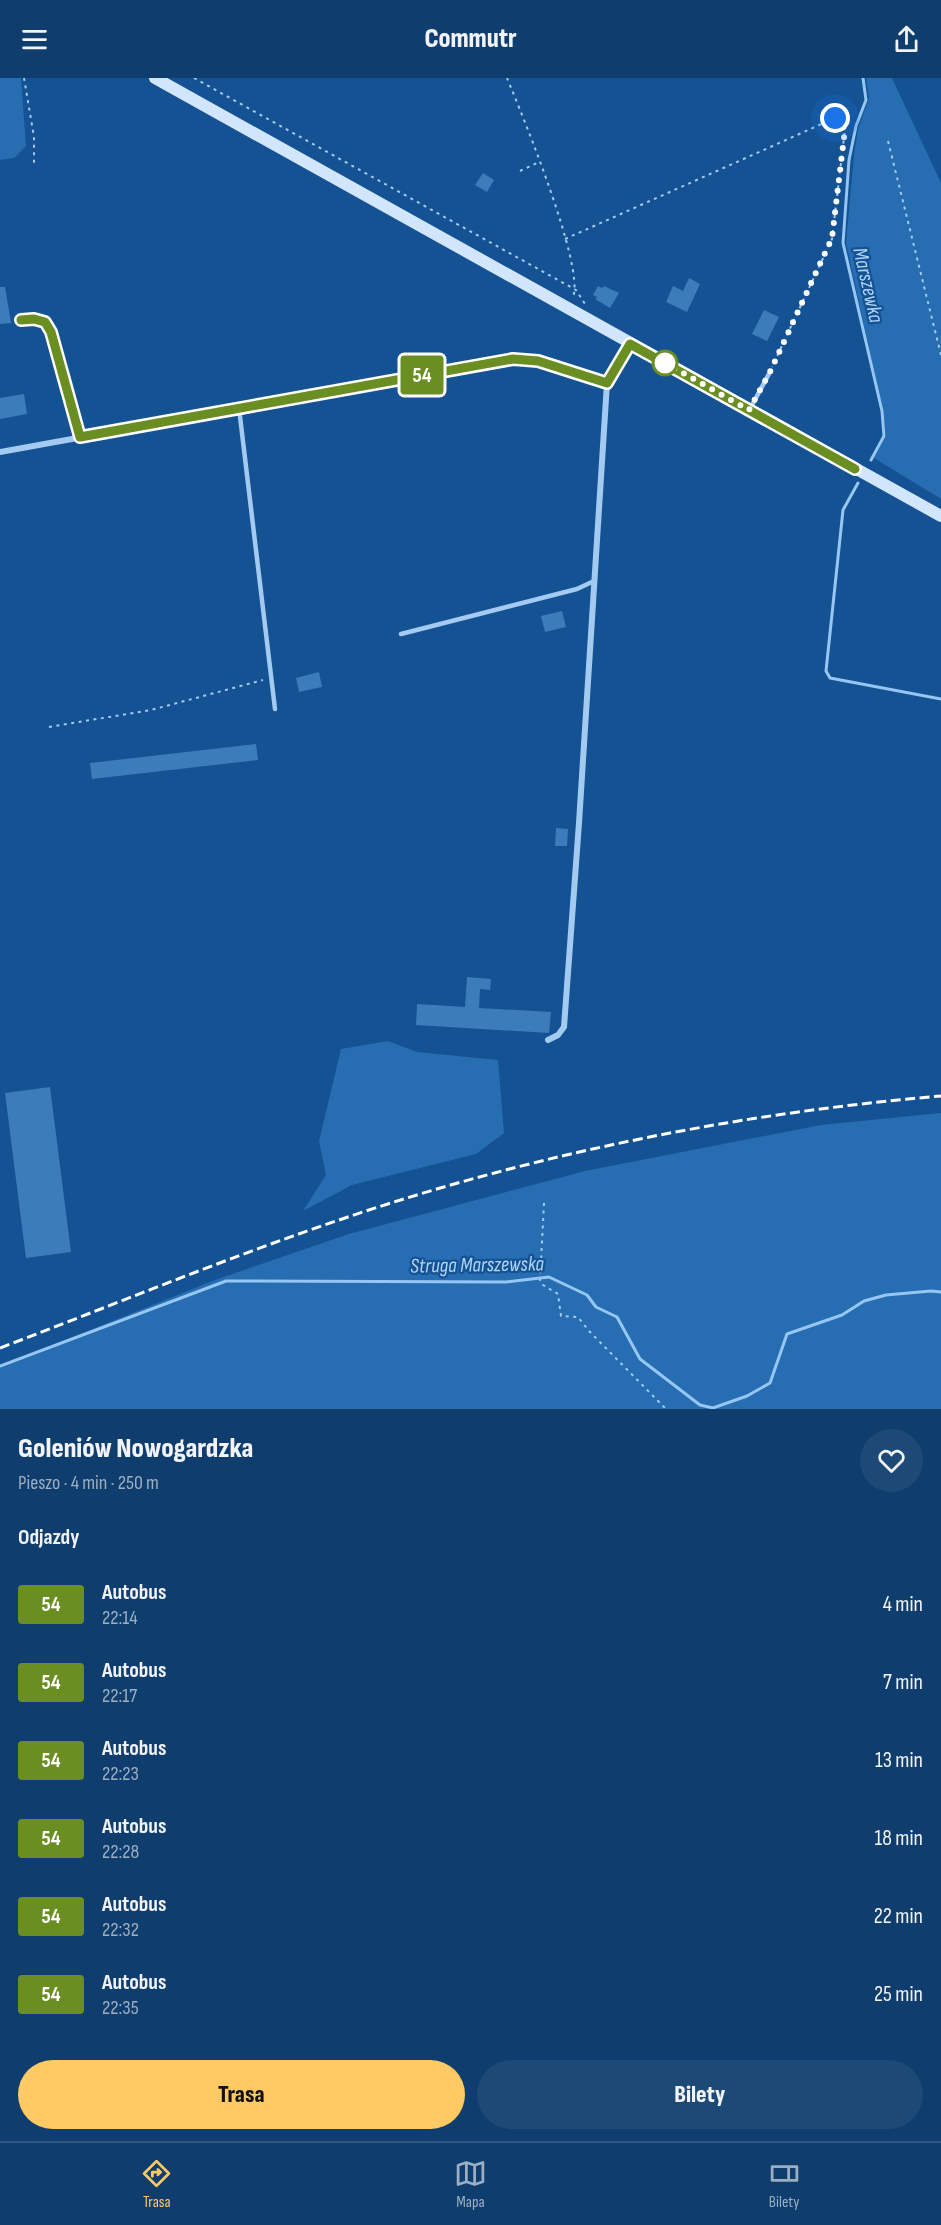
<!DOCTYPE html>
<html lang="pl">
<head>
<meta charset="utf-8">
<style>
	body { margin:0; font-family:"Sofia Sans Condensed",sans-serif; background:#1d4976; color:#f1f3f6; height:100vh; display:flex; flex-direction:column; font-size:22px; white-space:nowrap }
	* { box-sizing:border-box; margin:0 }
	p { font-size:20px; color:#9baec2 }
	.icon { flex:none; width:33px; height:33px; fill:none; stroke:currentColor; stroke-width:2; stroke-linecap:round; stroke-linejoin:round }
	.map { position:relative; height:1331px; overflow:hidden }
	.side { display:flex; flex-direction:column; background:#0f3e6e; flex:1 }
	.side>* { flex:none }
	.badge { padding:0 12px; border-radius:4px; font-size:21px; line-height:39px }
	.you { position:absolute; width:30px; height:30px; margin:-15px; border:4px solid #fff; border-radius:50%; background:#1a73e8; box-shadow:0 0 0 9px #1a73e833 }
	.map>.badge { position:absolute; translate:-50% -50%; box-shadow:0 0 0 3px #fff }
	h2 { padding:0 18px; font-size:22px; line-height:54px }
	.round { display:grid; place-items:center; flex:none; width:63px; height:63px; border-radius:32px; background:#1d4976 }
	.overview { display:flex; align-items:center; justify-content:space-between; height:102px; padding:0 18px }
	h1 { font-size:28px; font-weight:800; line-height:45px }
	.action { display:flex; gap:12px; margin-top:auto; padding:12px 18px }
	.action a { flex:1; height:69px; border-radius:36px; background:#ffca63; color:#111; font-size:24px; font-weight:800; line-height:69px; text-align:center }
	.action a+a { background:#1d4976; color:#f1f3f6 }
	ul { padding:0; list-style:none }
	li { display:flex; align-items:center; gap:18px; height:78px; padding:0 18px }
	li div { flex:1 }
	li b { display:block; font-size:22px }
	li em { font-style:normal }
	li .badge { min-width:66px; font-weight:700; text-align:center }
	header { display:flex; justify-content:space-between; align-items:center; height:78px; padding:0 18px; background:#0f3e6e; font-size:27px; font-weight:800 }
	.tab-bar { display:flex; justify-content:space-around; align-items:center; height:84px; border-top:2px solid #2f5781; background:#0f3e6e; font-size:16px; color:#9baec2 }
	.tab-bar a { display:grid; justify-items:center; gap:3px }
	.tab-bar .selected { color:#ffca63 }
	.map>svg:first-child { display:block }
	.green { fill:#266db2 }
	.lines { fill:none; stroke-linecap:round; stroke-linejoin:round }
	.stream { stroke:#95c6f4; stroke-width:3 }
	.building { fill:#3d7cbb }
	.path { stroke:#a3cbf1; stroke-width:2; stroke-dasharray:3 4.5; stroke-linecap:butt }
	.lane { stroke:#a3cbf1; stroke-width:4.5 }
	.street { stroke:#a3cbf1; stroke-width:6 }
	.secondary { stroke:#d1e6fc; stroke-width:12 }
	.rail { stroke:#fff; stroke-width:3; stroke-dasharray:10 4.5; stroke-linecap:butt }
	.line-casing { stroke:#fff; stroke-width:14 }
	.line { stroke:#6b8e23; stroke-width:9 }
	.walk { stroke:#fff; stroke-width:6; stroke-dasharray:0 10.8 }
	.stop-dot { fill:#fff; stroke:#6b8e23; stroke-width:3 }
	.labels { text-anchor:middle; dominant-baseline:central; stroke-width:4.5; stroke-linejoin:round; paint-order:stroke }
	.water-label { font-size:21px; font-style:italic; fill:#afd4f8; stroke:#145293 }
</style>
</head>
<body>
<header><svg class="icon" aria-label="menu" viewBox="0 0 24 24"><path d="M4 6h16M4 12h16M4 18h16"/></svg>Commutr<svg class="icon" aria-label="share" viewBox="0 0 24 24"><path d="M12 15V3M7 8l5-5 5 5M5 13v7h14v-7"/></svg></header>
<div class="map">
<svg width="941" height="1331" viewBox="0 0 941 1331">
	<rect width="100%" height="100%" fill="#145293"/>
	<path class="green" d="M0,0H21L26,68L14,80L0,82Z
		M866,0H892L941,105V421L874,380L886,358L881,325L846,165L854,77L858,51L869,20Z
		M388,963L417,974L498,982L504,1055L476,1076L352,1107L303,1133L326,1097L319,1063L341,971Z
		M941,1035V1331H0V1288L215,1202L349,1156L585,1093L821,1047Z"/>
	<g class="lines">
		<path class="stream" d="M863,0L866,22L856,48L849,82L843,165L882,333L884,358L871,382
			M858,405L843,432L826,593L830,600L941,621
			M0,1288L226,1203L506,1204L549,1199L587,1217L596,1229L617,1239L640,1281L700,1327L713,1330L747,1318L770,1305L787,1256L842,1237L864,1223L886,1217L931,1213L941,1214"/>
	</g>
	<path class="building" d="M483,95L494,102L487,114L475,107Z
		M689,200L700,206L687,234L666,224L673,208L683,213Z
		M598,208L602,210L604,208L619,215L610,230L595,221L597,219L593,217Z
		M0,209H5L11,245L0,246Z
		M764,232L779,239L767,263L752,256Z
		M24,316L27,336L0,341V320Z
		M562,533L566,549L545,554L541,538Z
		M319,594L322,609L299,614L296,600Z
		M256,666L258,682L92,701L90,685Z
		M556,750L568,751L567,768H555Z
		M467,899L491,901L490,912L480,911L479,930L551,934L549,955L416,947L417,926L465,929Z
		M50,1009L71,1174L26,1180L5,1015Z"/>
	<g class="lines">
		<path class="path" d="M24,0L34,59V85
			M194,0L576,212L585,226
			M507,0C522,36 585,189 573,219
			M888,63L941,277
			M520,93L539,84
			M565,161L835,40L845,51L832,161L772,289
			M49,649L151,632L263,602
			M544,1125L540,1203L543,1207L558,1216L561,1238L578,1239L589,1253L666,1331"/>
		<path class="lane" d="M22,242L34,241L45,244L51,254L80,359
			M751,329L770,294
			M239,330L275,631
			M401,556L577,511L594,503"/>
		<path class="street" d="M0,374L513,281L538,283L607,305
			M548,962L558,957L564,949L579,745L607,305L630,265"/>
		<path class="secondary" d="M155,0L941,438"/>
		<path class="rail" d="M0,1270C139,1217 277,1159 420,1116C590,1065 765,1033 941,1018"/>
	</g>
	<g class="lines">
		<g class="line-casing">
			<path id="line" d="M21,242L34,241L45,244L51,254L80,359L513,281L538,283L607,305L630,266L855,391"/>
		</g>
		<use href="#line" class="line"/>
		<path class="walk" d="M665,285L749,332L770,294L832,160L845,51L835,40"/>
	</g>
	<circle class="stop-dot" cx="665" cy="285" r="12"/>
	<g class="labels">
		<g class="water-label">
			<text transform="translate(868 207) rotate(77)">Marszewka</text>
			<text transform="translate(477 1187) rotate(-1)">Struga Marszewska</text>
		</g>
	</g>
</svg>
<div class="you" style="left:835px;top:40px"></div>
<b class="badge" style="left:422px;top:297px;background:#6b8e23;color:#fff">54</b>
</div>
<section class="side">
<div class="overview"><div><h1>Goleniów Nowogardzka</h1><p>Pieszo · 4 min · 250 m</p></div><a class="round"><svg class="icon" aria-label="heart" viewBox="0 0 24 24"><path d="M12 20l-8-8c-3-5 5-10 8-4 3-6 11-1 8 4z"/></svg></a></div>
<h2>Odjazdy</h2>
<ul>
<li><span class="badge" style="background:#6b8e23;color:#fff">54</span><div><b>Autobus</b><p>22:14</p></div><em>4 min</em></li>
<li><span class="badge" style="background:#6b8e23;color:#fff">54</span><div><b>Autobus</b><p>22:17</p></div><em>7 min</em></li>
<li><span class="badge" style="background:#6b8e23;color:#fff">54</span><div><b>Autobus</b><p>22:23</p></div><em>13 min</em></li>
<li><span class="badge" style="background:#6b8e23;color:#fff">54</span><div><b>Autobus</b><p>22:28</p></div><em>18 min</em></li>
<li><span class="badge" style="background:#6b8e23;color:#fff">54</span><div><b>Autobus</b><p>22:32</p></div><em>22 min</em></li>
<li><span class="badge" style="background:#6b8e23;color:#fff">54</span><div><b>Autobus</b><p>22:35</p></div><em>25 min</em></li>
</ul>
<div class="action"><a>Trasa</a><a>Bilety</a></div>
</section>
<nav class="tab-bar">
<a class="selected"><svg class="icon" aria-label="directions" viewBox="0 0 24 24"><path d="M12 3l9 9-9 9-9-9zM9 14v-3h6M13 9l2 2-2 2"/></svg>Trasa</a>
<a><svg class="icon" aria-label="map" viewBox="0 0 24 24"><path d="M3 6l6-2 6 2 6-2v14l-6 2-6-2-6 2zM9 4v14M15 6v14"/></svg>Mapa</a>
<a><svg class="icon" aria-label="tickets" viewBox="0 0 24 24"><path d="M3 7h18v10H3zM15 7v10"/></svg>Bilety</a>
</nav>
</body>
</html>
